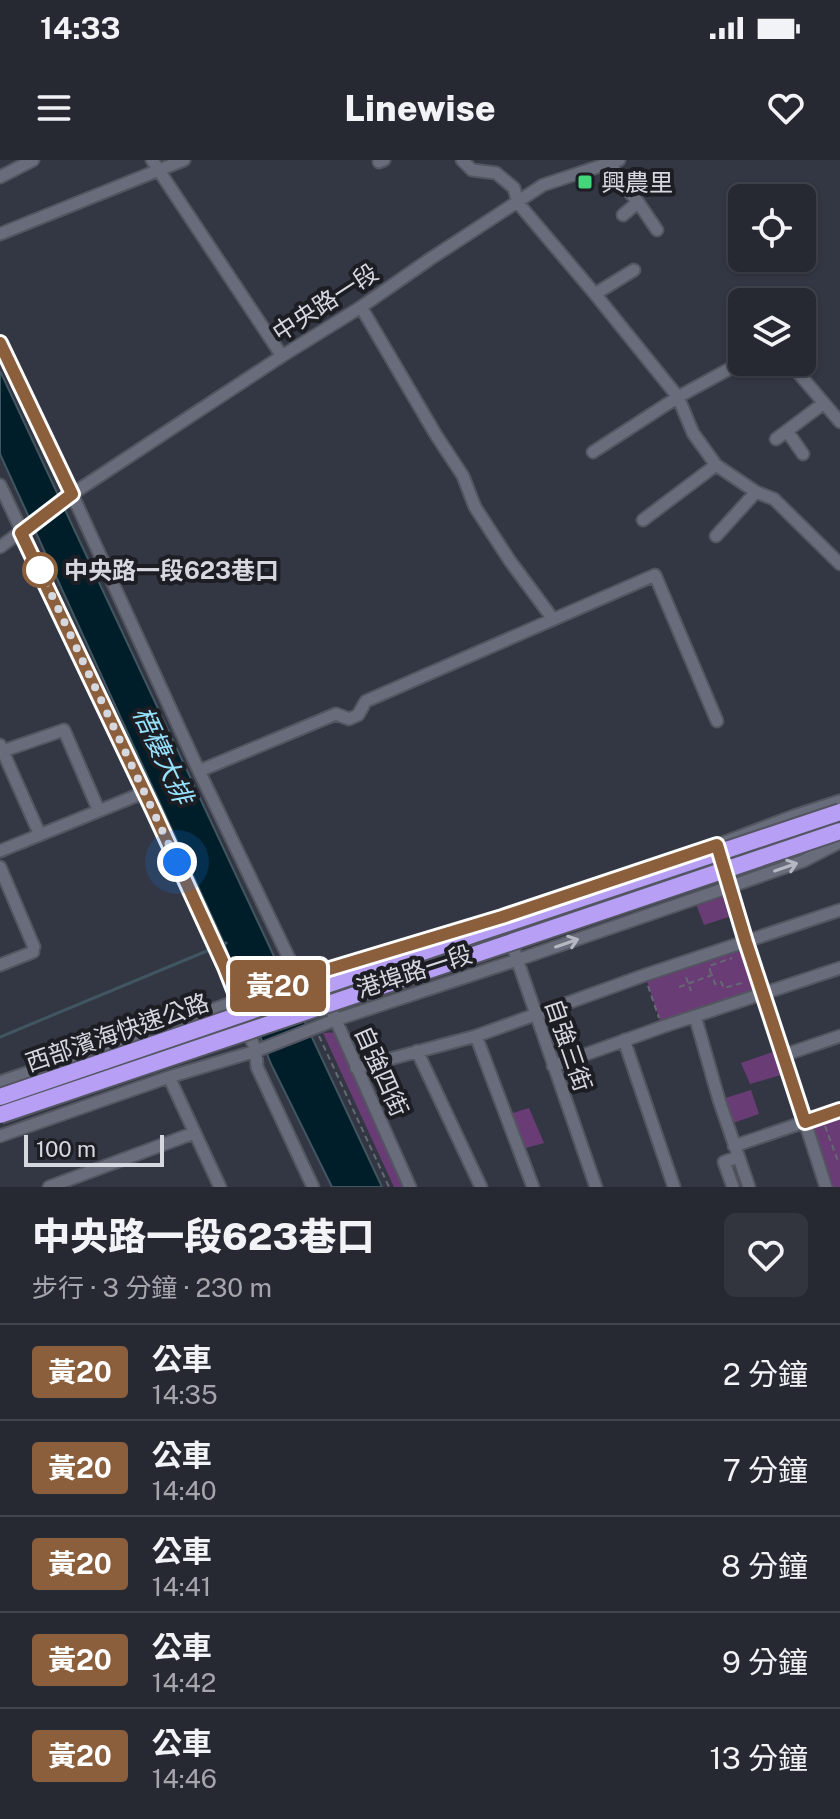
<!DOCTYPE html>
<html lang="zh-TW">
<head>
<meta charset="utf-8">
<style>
	body { margin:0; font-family:"Public Sans","Noto Sans TC",sans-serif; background:#32353e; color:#f1f3f6; height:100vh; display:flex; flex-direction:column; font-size:30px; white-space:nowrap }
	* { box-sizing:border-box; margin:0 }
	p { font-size:26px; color:#a4a6ac }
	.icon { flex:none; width:44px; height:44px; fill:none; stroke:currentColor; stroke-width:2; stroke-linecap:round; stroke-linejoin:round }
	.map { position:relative; height:1027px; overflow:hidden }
	.details { display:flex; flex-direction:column; background:#262932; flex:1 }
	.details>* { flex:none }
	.badge { padding:0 16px; border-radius:6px; font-size:28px; line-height:52px }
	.tools { position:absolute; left:728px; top:24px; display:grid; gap:16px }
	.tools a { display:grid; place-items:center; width:88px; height:88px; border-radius:12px; background:#262932; box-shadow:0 2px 6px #0004,0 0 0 2px #42454d; font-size:40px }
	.scale { position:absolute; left:24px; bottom:20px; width:140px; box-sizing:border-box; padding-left:8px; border:4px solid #d6d8e0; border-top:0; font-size:22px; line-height:28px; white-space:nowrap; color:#d6d8e0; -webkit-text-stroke:6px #1d1e24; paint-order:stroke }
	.you { position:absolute; width:40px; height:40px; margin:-20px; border:6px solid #fff; border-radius:50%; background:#1a73e8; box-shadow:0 0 0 12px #1a73e833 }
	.map>.badge { position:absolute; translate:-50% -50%; box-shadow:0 0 0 4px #fff }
	.round { display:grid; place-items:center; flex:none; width:84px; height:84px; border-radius:12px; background:#32353e }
	.headline { display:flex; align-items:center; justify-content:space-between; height:136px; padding:0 32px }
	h1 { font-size:38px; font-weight:800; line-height:60px }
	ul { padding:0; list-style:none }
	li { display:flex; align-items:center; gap:24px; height:96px; padding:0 32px; border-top:2px solid #42454d }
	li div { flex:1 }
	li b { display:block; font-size:30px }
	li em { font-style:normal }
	li .badge { min-width:88px; font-weight:700; text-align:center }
	.status { display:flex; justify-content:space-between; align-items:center; height:56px; padding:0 40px; background:#262932; direction:ltr }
	.status svg { height:22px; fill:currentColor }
	header { display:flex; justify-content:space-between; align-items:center; height:104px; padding:0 32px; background:#262932; font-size:36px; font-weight:800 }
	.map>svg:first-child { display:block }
	.green { fill:#6a3c75 }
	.water { fill:#001e29; stroke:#405660; stroke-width:2 }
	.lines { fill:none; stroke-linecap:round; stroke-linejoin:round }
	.stream { stroke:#405660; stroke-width:3 }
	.minor-casing { stroke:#535661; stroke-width:15 }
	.path { stroke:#656973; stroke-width:2; stroke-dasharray:6 4; stroke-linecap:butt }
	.minor { stroke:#696d7b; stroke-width:11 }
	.highway-bridge-casing { stroke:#535661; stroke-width:20; stroke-linecap:butt }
	.highway-bridge { stroke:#b69ff5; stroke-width:16 }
	.oneway { stroke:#b5b8c2 }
	.line-casing { stroke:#fff; stroke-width:18 }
	.line { stroke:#8b5e3c; stroke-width:12 }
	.walk { stroke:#d6d8e0; stroke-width:8; stroke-dasharray:0 14.4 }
	.poi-dot { fill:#43d77b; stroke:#1d1e24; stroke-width:3 }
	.stop-dot { fill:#fff; stroke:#8b5e3c; stroke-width:4 }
	.labels { text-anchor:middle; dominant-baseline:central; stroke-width:8; stroke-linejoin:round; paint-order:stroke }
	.poi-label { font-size:24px; fill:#d6d8e0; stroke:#1d1e24; text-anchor:start }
	.street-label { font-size:24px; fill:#d6d8e0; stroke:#1d1e24 }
	.stop-label { font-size:24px; font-weight:bold; fill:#d6d8e0; stroke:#1d1e24; text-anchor:start }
	.water-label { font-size:26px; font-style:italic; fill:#96e2fe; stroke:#1d1e24 }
</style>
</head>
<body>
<div class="status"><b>14:33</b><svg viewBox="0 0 49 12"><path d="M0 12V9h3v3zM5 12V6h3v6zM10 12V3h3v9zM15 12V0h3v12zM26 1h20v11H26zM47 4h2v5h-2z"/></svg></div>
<header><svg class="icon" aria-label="menu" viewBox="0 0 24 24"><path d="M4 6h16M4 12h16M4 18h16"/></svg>Linewise<svg class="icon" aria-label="heart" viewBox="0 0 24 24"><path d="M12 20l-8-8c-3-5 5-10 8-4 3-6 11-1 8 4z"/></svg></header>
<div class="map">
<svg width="840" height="1027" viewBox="0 0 840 1027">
	<rect width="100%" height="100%" fill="#333743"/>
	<path class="green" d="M729,727L738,754L704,765L694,739Z
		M746,782L763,834L662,867L645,815Z
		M340,872L409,1027H394L323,873Z
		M773,892L781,915L750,924L741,903Z
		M751,930L759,954L727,965L719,940Z
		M529,948L544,983L519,990L506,955Z
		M840,950V1027H826L805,962Z"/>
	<path class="water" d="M0,211L382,1027H332L271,904L223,781L0,294Z"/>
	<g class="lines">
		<path class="stream" d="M139,639L203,772
			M0,877L226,783"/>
		<g class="minor-casing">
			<path id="minor" d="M152,0L282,196
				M462,0L472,10L496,13L514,28L518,43L595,134L678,237L693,273L716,305L756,332L774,339L840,404
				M379,2L384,0
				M612,3L617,18L638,42L657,70
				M0,17L33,0
				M623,55L638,42
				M0,74L184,0
				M595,134L634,110
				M361,147L436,275L463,316L475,347L510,401L553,459
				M0,184L72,334L199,611L299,819
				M789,202L840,262
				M787,271L803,294
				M776,279L824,243
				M593,292L678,237L742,202
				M0,325L153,650L225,807L239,844
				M643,360L716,305
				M716,376L756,332
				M0,387L72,334L282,196L361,147L430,99L543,25L619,0
				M0,585L40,675
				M0,592L64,570L99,651
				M199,611L336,554L349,559L358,555L366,541L655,415L717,561
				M712,687L794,656L840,641
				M0,691L143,633
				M722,705L826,1027
				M0,707L34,787
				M509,776L596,1027
				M0,805L33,792
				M326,838L410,1027
				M695,856L719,940L749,1027
				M245,864L256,891L257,907L313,1027
				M476,876L533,1027
				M624,880L674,1027
				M417,891L481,1027
				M784,895L840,876
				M553,906L662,867L840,808
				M356,908L476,876L645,815L840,750
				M169,917L220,1027
				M0,922L186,859L316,813L503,757
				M47,929L324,834L752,692L767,690
				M0,976L169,917L256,891L335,860L517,800L729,727L803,701L840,682
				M734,986L840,950
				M49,1027L194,973
				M733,1027L724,1002L738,997"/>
		</g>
		<path class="path" d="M711,814L709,806L732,798
			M686,817L691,831
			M648,826L659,858
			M679,827L712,815L715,824L721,822L724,828L745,822
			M319,876L389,1027
			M825,966L838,1001L840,1000"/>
		<use href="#minor" class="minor"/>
		<g class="highway-bridge-casing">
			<path id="highway-bridge" d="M0,937L481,772L840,652
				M0,955L840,671"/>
		</g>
		<use href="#highway-bridge" class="highway-bridge"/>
	</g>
	<defs><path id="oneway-shaft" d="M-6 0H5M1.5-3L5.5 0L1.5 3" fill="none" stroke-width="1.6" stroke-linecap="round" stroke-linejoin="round" transform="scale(2)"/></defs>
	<g class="oneway">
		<use href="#oneway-shaft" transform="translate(786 707) rotate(-19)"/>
		<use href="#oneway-shaft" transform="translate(567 783) rotate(-19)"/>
	</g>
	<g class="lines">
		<g class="line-casing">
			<path id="line" d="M0,183L72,334L21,373L153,650L225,807L238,840L316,813L502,757L717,685L746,782L805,962L840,950"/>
		</g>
		<use href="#line" class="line"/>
		<path class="walk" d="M40,410L177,702"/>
	</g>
	<rect class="poi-dot" x="577" y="14" width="16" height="16" rx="4"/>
	<circle class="stop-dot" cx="40" cy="410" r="16"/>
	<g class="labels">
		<g class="poi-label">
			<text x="601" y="22">興農里</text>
		</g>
		<g class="street-label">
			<text transform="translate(325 142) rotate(-33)">中央路一段</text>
			<text transform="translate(414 811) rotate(-18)">港埠路一段</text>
			<text transform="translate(117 872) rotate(-19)">西部濱海快速公路</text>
			<text transform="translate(569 885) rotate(71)">自強三街</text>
			<text transform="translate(382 911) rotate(66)">自強四街</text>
		</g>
		<g class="stop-label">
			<text x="64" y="410">中央路一段623巷口</text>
		</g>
		<g class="water-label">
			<text transform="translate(163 595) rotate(65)">梧棲大排</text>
		</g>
	</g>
</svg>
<div class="tools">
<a><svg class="icon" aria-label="locate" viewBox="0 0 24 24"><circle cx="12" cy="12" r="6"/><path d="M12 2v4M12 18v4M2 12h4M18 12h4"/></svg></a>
<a><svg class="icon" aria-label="layers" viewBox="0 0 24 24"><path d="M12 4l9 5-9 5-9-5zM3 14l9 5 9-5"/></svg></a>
</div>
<div class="scale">100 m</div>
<div class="you" style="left:177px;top:702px"></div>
<b class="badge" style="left:278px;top:826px;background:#8b5e3c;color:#fff">黃20</b>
</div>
<section class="details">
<div class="headline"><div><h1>中央路一段623巷口</h1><p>步行 · 3 分鐘 · 230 m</p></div><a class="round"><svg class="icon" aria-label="heart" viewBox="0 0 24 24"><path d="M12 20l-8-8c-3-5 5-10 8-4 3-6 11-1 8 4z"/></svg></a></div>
<ul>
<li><span class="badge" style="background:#8b5e3c;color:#fff">黃20</span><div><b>公車</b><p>14:35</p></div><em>2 分鐘</em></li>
<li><span class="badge" style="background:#8b5e3c;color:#fff">黃20</span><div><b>公車</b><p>14:40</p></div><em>7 分鐘</em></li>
<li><span class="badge" style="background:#8b5e3c;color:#fff">黃20</span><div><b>公車</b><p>14:41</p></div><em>8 分鐘</em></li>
<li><span class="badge" style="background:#8b5e3c;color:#fff">黃20</span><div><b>公車</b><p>14:42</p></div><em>9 分鐘</em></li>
<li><span class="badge" style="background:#8b5e3c;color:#fff">黃20</span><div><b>公車</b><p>14:46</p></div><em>13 分鐘</em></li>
</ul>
</section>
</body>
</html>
